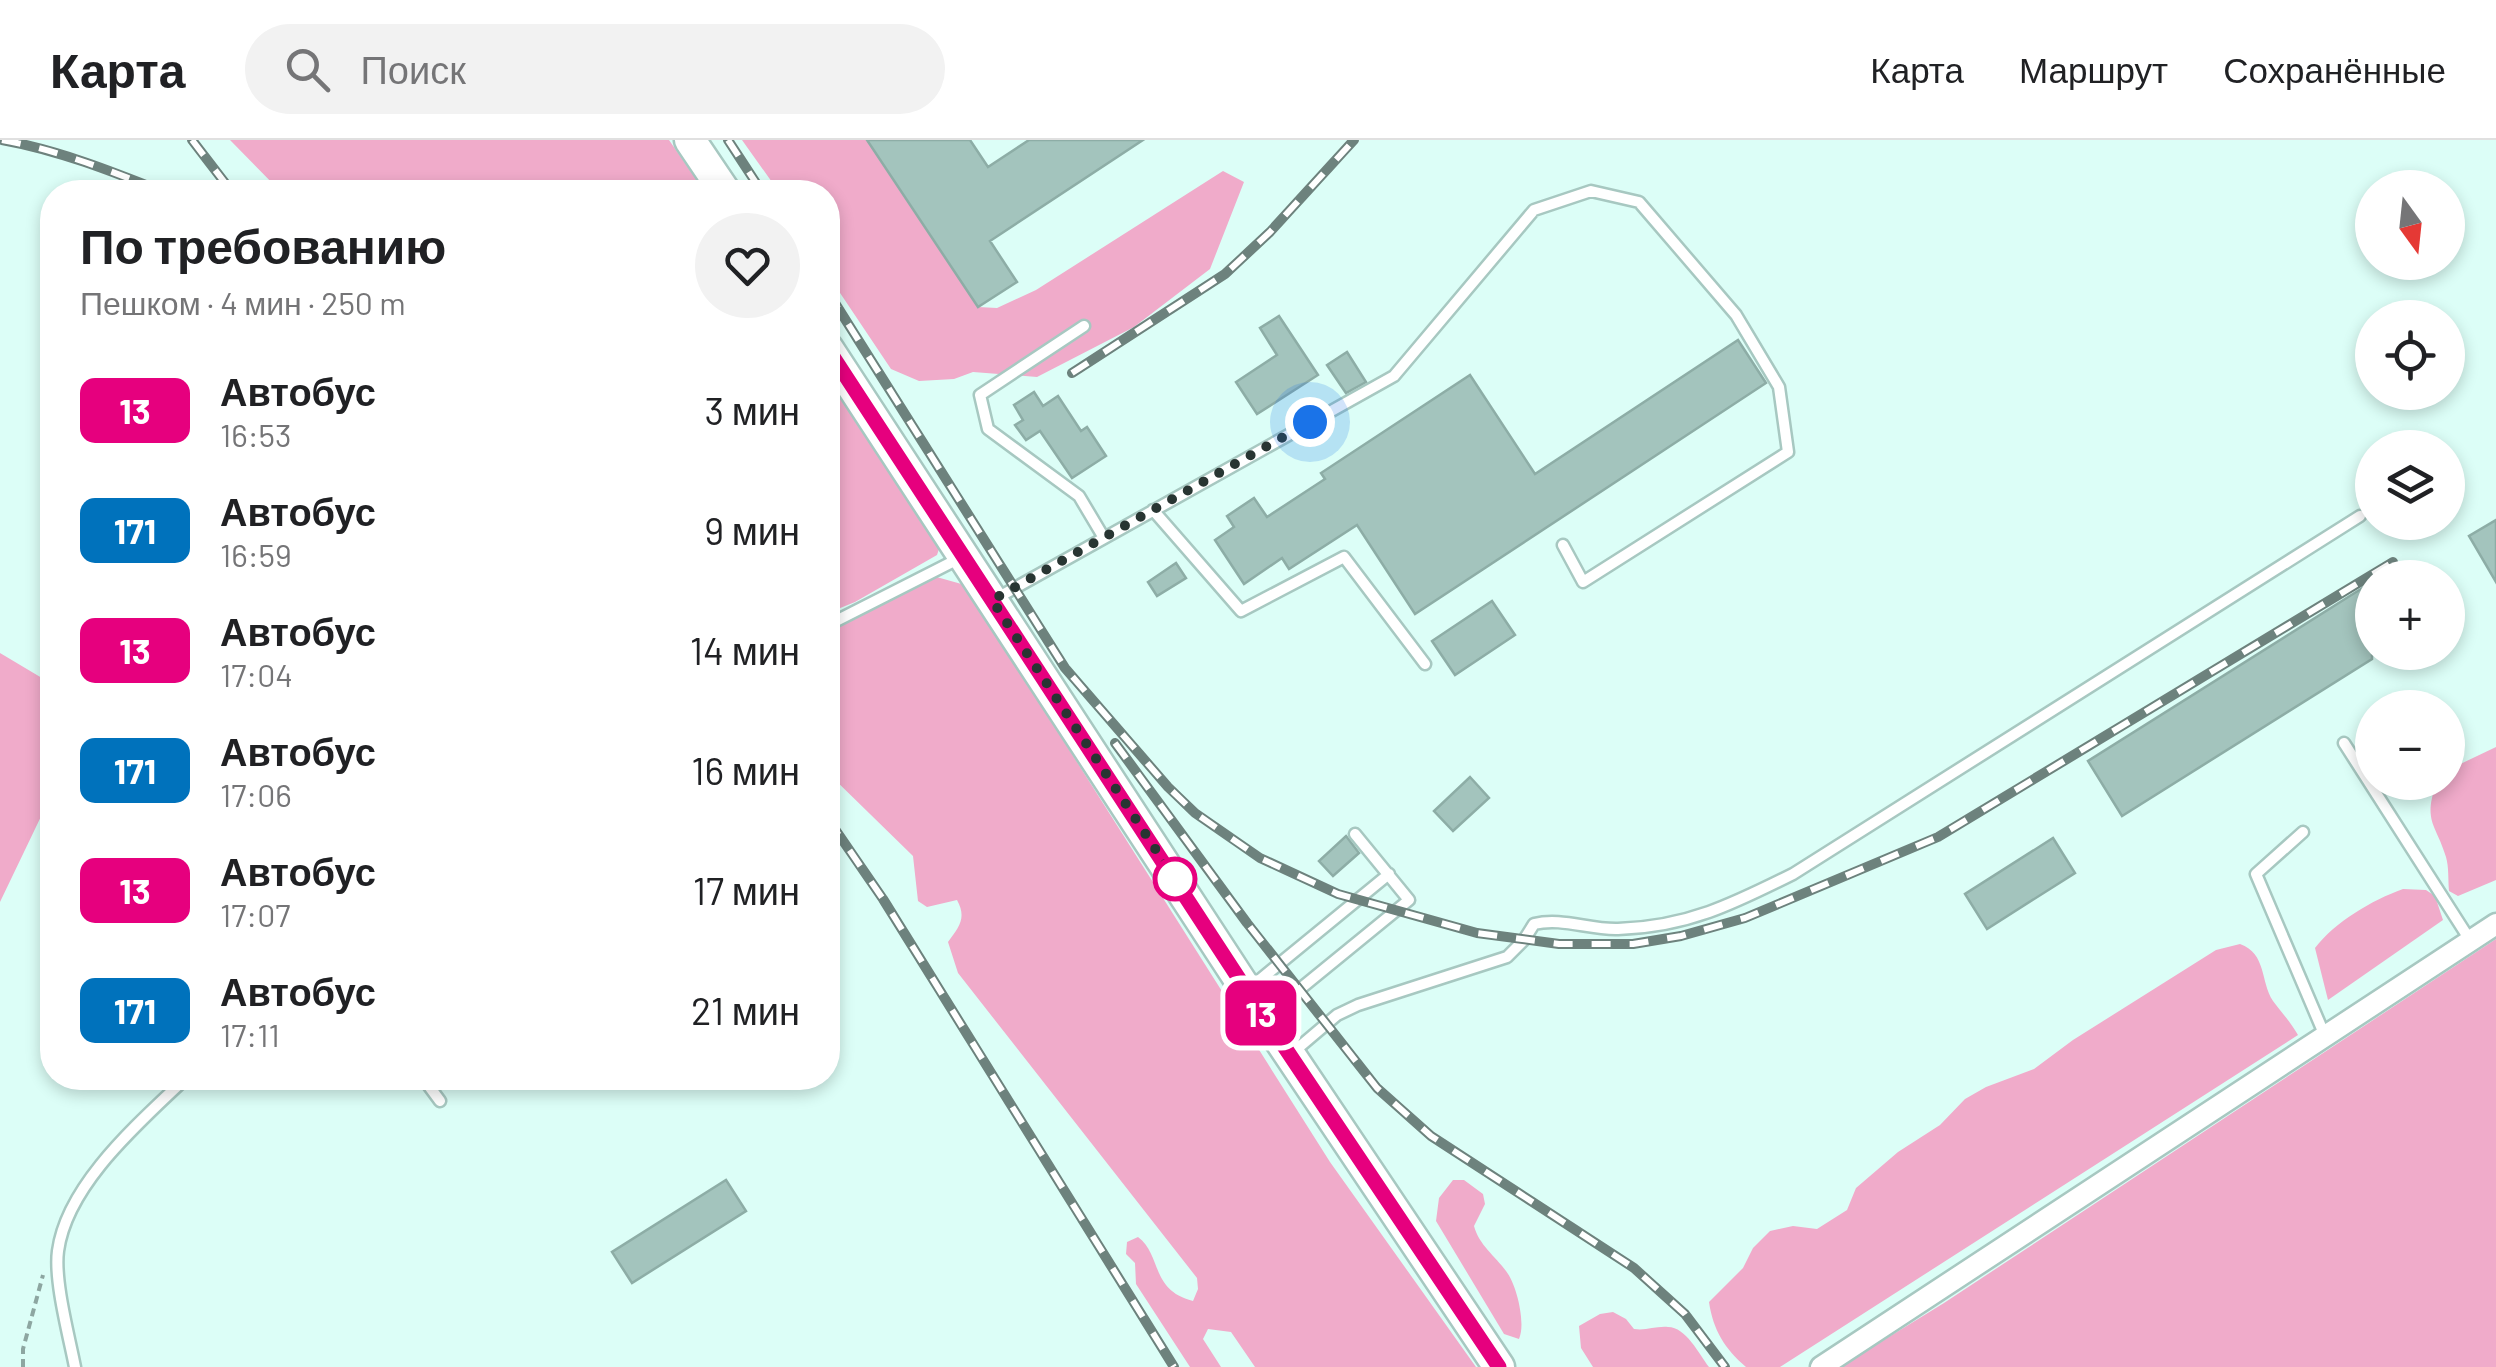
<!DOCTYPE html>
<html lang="ru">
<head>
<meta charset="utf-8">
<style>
	body { margin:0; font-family:Barlow,sans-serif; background:#f2f2f2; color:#202124; height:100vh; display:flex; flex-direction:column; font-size:38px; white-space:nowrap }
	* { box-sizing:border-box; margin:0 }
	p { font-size:32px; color:#757577 }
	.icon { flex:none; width:55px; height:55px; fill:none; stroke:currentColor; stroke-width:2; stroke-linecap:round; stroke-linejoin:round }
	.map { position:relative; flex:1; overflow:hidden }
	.details { position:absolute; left:40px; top:40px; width:800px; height:910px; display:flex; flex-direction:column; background:#fff; border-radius:40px; box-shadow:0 5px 15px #0003 }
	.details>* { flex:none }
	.badge { padding:0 20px; border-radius:15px; font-size:35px; line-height:65px }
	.needle { width:65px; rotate:165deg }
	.controls { position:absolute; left:2355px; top:30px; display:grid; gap:20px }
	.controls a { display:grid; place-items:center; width:110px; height:110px; border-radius:50%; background:#fff; box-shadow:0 5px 15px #0003; font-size:50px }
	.you { position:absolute; width:50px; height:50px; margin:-25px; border:8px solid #fff; border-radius:50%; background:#1a73e8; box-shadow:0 0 0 15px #1a73e833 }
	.map>.badge { position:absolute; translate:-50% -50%; box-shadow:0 0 0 5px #fff }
	.round { display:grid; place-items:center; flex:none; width:105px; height:105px; border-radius:52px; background:#f2f2f2 }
	.summary { display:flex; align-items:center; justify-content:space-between; height:170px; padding:0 40px }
	h1 { font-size:48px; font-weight:600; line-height:75px }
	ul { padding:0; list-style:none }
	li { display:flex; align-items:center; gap:30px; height:120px; padding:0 40px }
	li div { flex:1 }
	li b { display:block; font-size:38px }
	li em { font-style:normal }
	li .badge { min-width:110px; font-weight:700; text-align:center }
	header { display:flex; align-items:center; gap:60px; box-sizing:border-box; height:140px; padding:0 50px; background:#fff; border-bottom:2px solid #e0e0e0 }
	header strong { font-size:48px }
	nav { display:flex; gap:55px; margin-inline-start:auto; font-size:35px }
	.search { width:700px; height:90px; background:#f2f2f2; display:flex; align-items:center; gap:25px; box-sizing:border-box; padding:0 35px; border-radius:55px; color:#757577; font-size:38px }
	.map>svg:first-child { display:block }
	.green { fill:#f0abca }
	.building { fill:#a3c4bd; stroke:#8dada6; stroke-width:2.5 }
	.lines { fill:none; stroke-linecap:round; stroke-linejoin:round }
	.lane-casing { stroke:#a7c8c1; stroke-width:15 }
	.street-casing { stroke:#a7c8c1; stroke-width:25 }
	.secondary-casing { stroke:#a7c8c1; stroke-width:35 }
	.path { stroke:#8da6a1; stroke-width:4; stroke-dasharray:8 5; stroke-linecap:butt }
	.lane { stroke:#fff; stroke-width:10 }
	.street { stroke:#fff; stroke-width:20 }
	.secondary { stroke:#fff; stroke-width:30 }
	.rail-casing { stroke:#6d827d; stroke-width:10 }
	.rail { stroke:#fff; stroke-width:6; stroke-dasharray:19; stroke-linecap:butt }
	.line-casing { stroke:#fff; stroke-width:22 }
	.line { stroke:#e6007e; stroke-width:15 }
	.walk { stroke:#283532; stroke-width:10; stroke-dasharray:0 18 }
	.stop-dot { fill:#fff; stroke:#e6007e; stroke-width:5 }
</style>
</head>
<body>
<header>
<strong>Карта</strong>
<div class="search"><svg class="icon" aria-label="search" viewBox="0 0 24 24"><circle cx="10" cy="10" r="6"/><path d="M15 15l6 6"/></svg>Поиск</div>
<nav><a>Карта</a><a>Маршрут</a><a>Сохранённые</a></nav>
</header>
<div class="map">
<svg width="2496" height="1227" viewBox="0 0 2496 1227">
	<rect width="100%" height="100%" fill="#dcfef7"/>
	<path class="green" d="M230,0H669L705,52H281Z
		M742,0H867L978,167L997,168L1036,150L1223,31L1244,42L1210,129L1134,187L1037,237L973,232L954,239L919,241L891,229L828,135V52H779Z
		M828,238L939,409L937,415L855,462L828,473Z
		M933,436L965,445L1330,1022L1476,1227H1255L1231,1192L1208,1189L1203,1199L1221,1227H1190L1136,1144L1135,1123L1126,1114L1127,1102L1138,1097C1162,1115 1150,1150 1193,1161L1198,1149L1197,1138L958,833L948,802C959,787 967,778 957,760L927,767L918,761L913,716L828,633V492Z
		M0,513L52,544V636L47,664L0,762Z
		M2496,607V740L2458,756L2449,751C2448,740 2449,727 2446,717C2436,684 2423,682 2436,644L2448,642V632L2452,628Z
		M2403,749L2426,750L2435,756L2443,780L2328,860L2315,808C2335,782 2372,760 2403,749Z
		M2496,799V1227H1840L1944,1163Z
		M2240,804C2267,814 2260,841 2273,861C2281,872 2290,881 2298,895L1780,1227H1746C1725,1209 1713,1190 1709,1162L1743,1128L1753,1108L1770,1091L1793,1086L1817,1089L1847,1070L1856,1048L1898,1012L1940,985L1965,959L1986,947L2034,929L2073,900L2216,810Z
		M1453,1040H1464L1483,1054L1485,1064L1474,1086C1479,1105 1495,1116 1506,1131C1517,1145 1526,1184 1519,1199L1504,1194L1436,1081L1439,1058Z
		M1613,1172L1626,1179L1634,1189C1646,1191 1655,1186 1668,1187C1686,1187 1699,1214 1709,1227H1593L1581,1208L1579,1186L1600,1174Z"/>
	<path class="building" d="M867,0H970L988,27L1029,0H1143L990,101L1017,142L978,167Z
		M1279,176L1318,235L1257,274L1236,242L1277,215L1260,188Z
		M1738,200L1766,243L1415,474L1357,385L1289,429L1282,418L1244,444L1215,400L1234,387L1227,376L1254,358L1267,377L1325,339L1321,333L1470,235L1535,334Z
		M1347,212L1366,242L1346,253L1327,225Z
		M1034,252L1043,266L1058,256L1081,291L1087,287L1106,316L1072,338L1040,291L1026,300L1015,285L1023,280L1014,265Z
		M2496,380V442L2469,396Z
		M1176,423L1186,438L1157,456L1148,442Z
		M2372,442V519L2122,676L2088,621Z
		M1492,461L1515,495L1455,535L1432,501Z
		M1470,637L1489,658L1453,691L1434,671Z
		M1346,696L1359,713L1333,736L1319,721Z
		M2053,698L2075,733L1987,789L1965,754Z
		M726,1040L746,1071L632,1143L612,1112Z"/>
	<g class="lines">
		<g class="lane-casing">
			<path id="lane" d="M1084,186L980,255L988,289L1079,356L1104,398
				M1153,370L1241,471L1344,417L1425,524
				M997,458L1394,236L1534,70L1591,51L1639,62L1736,175L1779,247L1788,312L1583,442L1563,405
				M828,485L962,417
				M2344,603L2470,800
				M2303,692L2256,734L2325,896
				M1251,847L1389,734
				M1267,876L1409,760L1355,694
				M1291,914L1337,875L1358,865L1507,817L1524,800L1534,784C1562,777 1589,790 1618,789C1687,787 1733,764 1793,734L2360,376
				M423,938L440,961
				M75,1227C69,1196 54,1141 58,1111C67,1044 140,982 186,938"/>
		</g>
		<g class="street-casing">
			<path id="street" d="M1821,1227L2496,784"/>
		</g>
		<g class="secondary-casing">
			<path id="secondary" d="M690,0L725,52
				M828,209L1247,851L1499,1227"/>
		</g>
		<path class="path" d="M23,1227V1209L43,1135"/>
		<use href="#lane" class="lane"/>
		<use href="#street" class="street"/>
		<use href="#secondary" class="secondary"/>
		<g class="rail-casing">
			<path id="rail" d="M2,0C58,10 111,31 164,52
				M192,0L232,52
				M728,0L762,52
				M828,152L1065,528L1168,647L1195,673L1260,718L1338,754L1477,793L1559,804H1633L1681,796L1745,778L1938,697L2393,422
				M1072,233L1225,134L1270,92L1354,0
				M1115,603L1247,783L1377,948L1431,996L1634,1128L1685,1174L1725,1227
				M828,679L883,759L1174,1227"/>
		</g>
		<use href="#rail" class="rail"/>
	</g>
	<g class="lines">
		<g class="line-casing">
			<path id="line" d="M828,209L1247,851L1499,1227"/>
		</g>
		<use href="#line" class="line"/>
		<path class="walk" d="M1175,739L992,460L1310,282"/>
	</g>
	<circle class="stop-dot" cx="1175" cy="739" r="20"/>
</svg>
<div class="controls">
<a><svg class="needle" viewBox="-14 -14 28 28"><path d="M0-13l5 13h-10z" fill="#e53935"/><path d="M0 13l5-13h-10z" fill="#757577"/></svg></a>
<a><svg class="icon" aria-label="locate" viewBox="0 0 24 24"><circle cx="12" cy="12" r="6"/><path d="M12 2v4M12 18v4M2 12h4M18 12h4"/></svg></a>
<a><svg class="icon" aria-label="layers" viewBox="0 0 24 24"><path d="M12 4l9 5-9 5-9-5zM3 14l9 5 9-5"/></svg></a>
<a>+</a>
<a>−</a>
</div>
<div class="you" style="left:1310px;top:282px"></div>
<b class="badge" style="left:1261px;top:873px;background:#e6007e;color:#fff">13</b>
<section class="details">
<div class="summary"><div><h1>По требованию</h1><p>Пешком · 4 мин · 250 m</p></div><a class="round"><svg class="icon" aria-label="heart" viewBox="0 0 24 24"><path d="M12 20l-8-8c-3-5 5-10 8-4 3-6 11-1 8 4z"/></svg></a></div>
<ul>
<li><span class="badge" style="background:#e6007e;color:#fff">13</span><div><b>Автобус</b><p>16:53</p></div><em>3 мин</em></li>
<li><span class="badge" style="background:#0072bc;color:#fff">171</span><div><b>Автобус</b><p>16:59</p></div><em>9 мин</em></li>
<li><span class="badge" style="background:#e6007e;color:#fff">13</span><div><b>Автобус</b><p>17:04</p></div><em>14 мин</em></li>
<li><span class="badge" style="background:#0072bc;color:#fff">171</span><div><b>Автобус</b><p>17:06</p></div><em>16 мин</em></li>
<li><span class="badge" style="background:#e6007e;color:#fff">13</span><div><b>Автобус</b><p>17:07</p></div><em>17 мин</em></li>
<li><span class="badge" style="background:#0072bc;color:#fff">171</span><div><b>Автобус</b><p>17:11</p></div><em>21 мин</em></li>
</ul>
</section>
</div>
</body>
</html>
